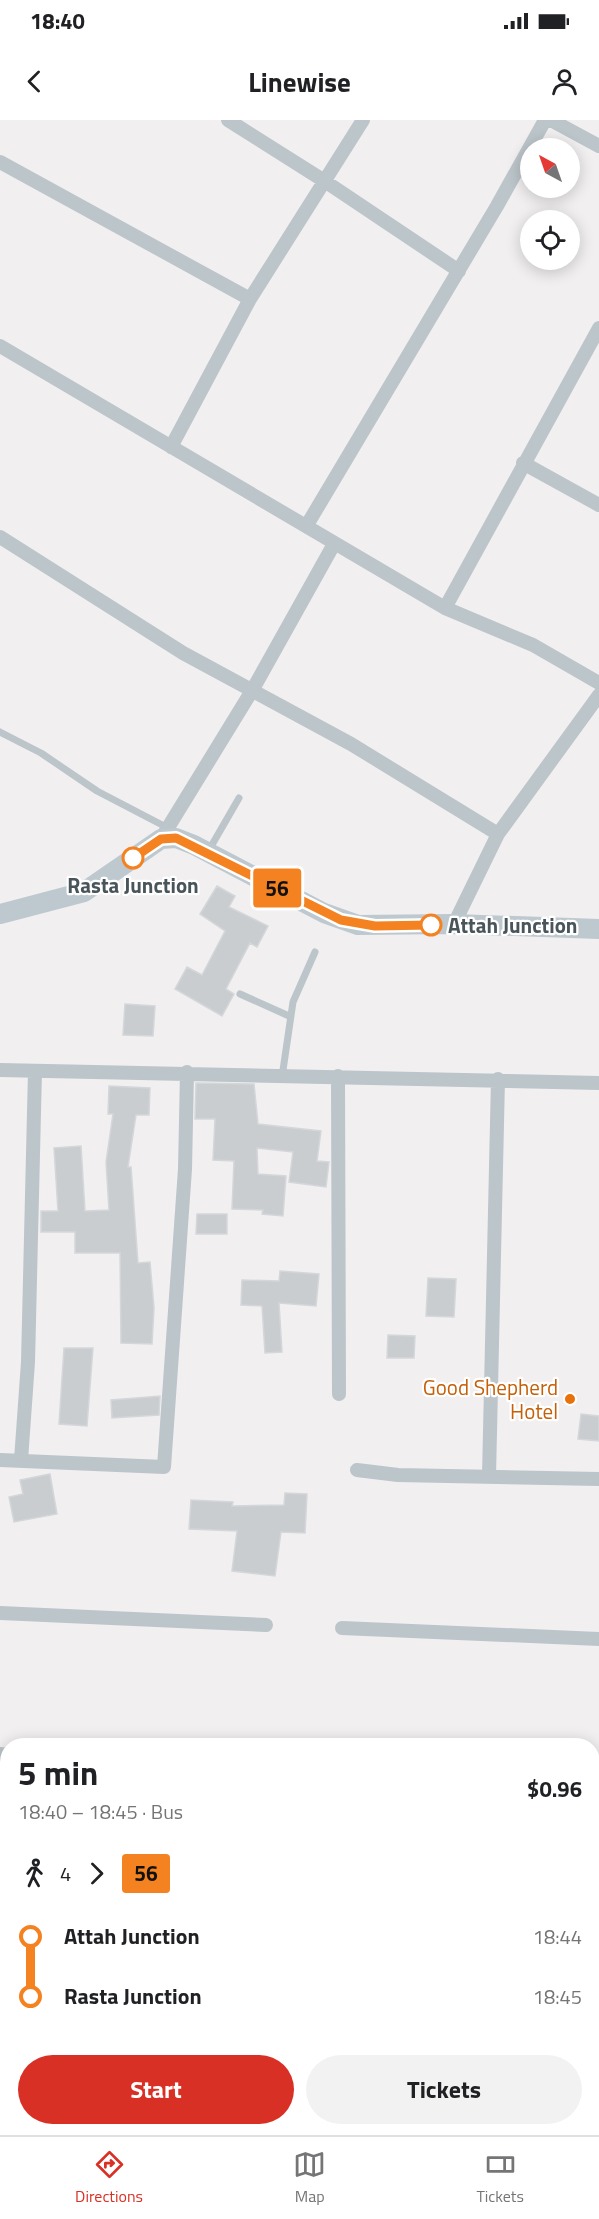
<!DOCTYPE html>
<html lang="en">
<head>
<meta charset="utf-8">
<style>
	body { margin:0; font-family:"Titillium Web",sans-serif; background:#f2f2f2; color:#202124; height:100vh; display:flex; flex-direction:column; font-size:22px; white-space:nowrap }
	* { box-sizing:border-box; margin:0 }
	p { font-size:20px; color:#757577 }
	.icon { flex:none; width:33px; height:33px; fill:none; stroke:currentColor; stroke-width:2; stroke-linecap:round; stroke-linejoin:round }
	.map { position:relative; flex:1; overflow:hidden }
	.drawer { position:absolute; left:0px; top:1618px; width:600px; height:398px; display:flex; flex-direction:column; background:#fff; border-radius:24px 24px 0 0; box-shadow:0 3px 15px #0003 }
	.drawer>* { flex:none }
	.badge { padding:0 12px; border-radius:4px; font-size:21px; line-height:39px }
	.needle { width:39px; rotate:320deg }
	.buttons { position:absolute; left:520px; top:18px; display:grid; gap:12px }
	.buttons a { display:grid; place-items:center; width:60px; height:60px; border-radius:50%; background:#fff; box-shadow:0 3px 15px #0003; font-size:30px }
	.map>.badge { position:absolute; translate:-50% -50%; box-shadow:0 0 0 3px #fff }
	.legs { display:flex; align-items:center; gap:9px; height:66px; padding:0 18px; font-size:20px }
	.legs p { margin-inline-start:auto }
	.summary { display:flex; align-items:center; justify-content:space-between; height:102px; padding:0 18px }
	h1 { font-size:33px; font-weight:700; line-height:45px }
	.button { display:flex; gap:12px; margin-top:auto; padding:12px 18px }
	.button a { flex:1; height:69px; border-radius:36px; background:#d93025; color:#fff; font-size:24px; font-weight:700; line-height:69px; text-align:center }
	.button a+a { background:#f2f2f2; color:#202124 }
	ul { padding:0 18px; list-style:none }
	li { display:flex; align-items:center; gap:21px; height:60px; font-size:22px }
	li i { display:grid; place-items:center; width:9px; height:100%; margin:0 8px; background:currentColor }
	li i::after { content:''; width:15px; height:15px; margin:-8px; border:4px solid; border-radius:50%; background:#fff }
	li p { margin-inline-start:auto }
	li:first-child i { background:linear-gradient(#0000 50%,currentColor 0) }
	li:last-child i { background:linear-gradient(currentColor 50%,#0000 0) }
	.status { display:flex; justify-content:space-between; align-items:center; height:42px; padding:0 30px; background:#fff; direction:ltr }
	.status svg { height:16px; fill:currentColor }
	header { display:flex; justify-content:space-between; align-items:center; height:78px; padding:0 18px; background:#fff; font-size:27px; font-weight:700 }
	.menu { display:flex; justify-content:space-around; align-items:center; height:84px; border-top:2px solid #e0e0e0; background:#fff; font-size:16px; color:#757577 }
	.menu a { display:grid; justify-items:center; gap:3px }
	.menu .active { color:#d93025 }
	.map>svg:first-child { display:block }
	.building { fill:#cacdd0; stroke:#d4d7da; stroke-width:1.5 }
	.lines { fill:none; stroke-linecap:round; stroke-linejoin:round }
	.lane { stroke:#bcc5ca; stroke-width:7 }
	.street { stroke:#bcc5ca; stroke-width:14 }
	.secondary { stroke:#bdc8cf; stroke-width:20 }
	.line-1-casing { stroke:#fff; stroke-width:14 }
	.line-1 { stroke:#f58220; stroke-width:9 }
	.stop-1-dot { fill:#fff; stroke:#f58220; stroke-width:3 }
	.food-dot { fill:#e8710a; stroke:#fff; stroke-width:2 }
	.labels { text-anchor:middle; dominant-baseline:central; stroke-width:4.5; stroke-linejoin:round; paint-order:stroke }
	.stop-label { font-size:21px; font-weight:bold; fill:#49555a; stroke:#fff }
	.food-label { font-size:21px; fill:#c56008; stroke:#fff; text-anchor:end }
</style>
</head>
<body>
<div class="status"><b>18:40</b><svg viewBox="0 0 49 12"><path d="M0 12V9h3v3zM5 12V6h3v6zM10 12V3h3v9zM15 12V0h3v12zM26 1h20v11H26zM47 4h2v5h-2z"/></svg></div>
<header><svg class="icon" aria-label="back" viewBox="0 0 24 24"><path d="M15 5l-7 7 7 7"/></svg>Linewise<svg class="icon" aria-label="person" viewBox="0 0 24 24"><circle cx="12" cy="8" r="4"/><path d="M4 21q1-7 8-7t8 7"/></svg></header>
<div class="map">
<svg width="599" height="2015" viewBox="0 0 599 2015">
	<rect width="100%" height="100%" fill="#f1eff0"/>
	<path class="building" d="M217,766L235,776L229,787L268,806L257,827L250,823L226,869L234,874L222,896L175,869L187,847L202,855L225,811L200,794Z
		M125,884L155,886L153,916L123,915Z
		M196,963L254,964L258,1004L321,1011L317,1041L329,1042L326,1067L289,1062L293,1032L257,1028L258,1054L286,1056L283,1096L262,1094L263,1090L232,1089L234,1041L213,1040L215,999H195Z
		M109,966L150,968L149,995H136L128,1047H131L138,1143L150,1142L154,1188L152,1224L121,1223L120,1133H75V1112H41V1091H58L54,1028L81,1026L85,1091L109,1090L106,1042L113,994H108Z
		M197,1094H227V1114H196Z
		M280,1151L319,1154L316,1186L279,1183L282,1232L265,1233L262,1186L241,1185L242,1160L279,1161Z
		M428,1158L456,1159L454,1197L426,1196Z
		M388,1215L415,1216L414,1238H387Z
		M64,1228H93L87,1306L59,1304Z
		M160,1276L159,1295L112,1298L111,1280Z
		M581,1294L599,1296V1321L578,1319Z
		M50,1354L57,1394L14,1402L9,1377L23,1374L20,1360Z
		M285,1373L307,1374L305,1413L281,1412L275,1456L232,1451L237,1411L189,1409L191,1380L233,1382L232,1386L284,1385Z"/>
	<g class="lines">
		<path class="lane" d="M0,612L41,633L97,671L168,708
			M209,730L239,678
			M240,874L289,896
			M282,957L293,882L315,832"/>
		<path class="street" d="M228,0L326,62L459,151
			M551,0L599,26
			M0,42L250,179
			M0,226L445,488L533,525L599,563
			M171,327L250,179L363,0
			M523,343L599,385
			M307,405L497,86L545,0
			M0,417L183,533L351,624L498,714L454,804
			M445,488L599,208
			M498,714L599,575
			M161,719L253,569L334,424
			M0,950L599,963
			M338,956L339,1274
			M0,1340L164,1347L185,1049L187,952
			M21,1340L28,1242L35,951
			M357,1350L398,1355L599,1359
			M489,1356L498,959
			M0,1493L266,1505
			M342,1508L599,1519
			M0,1634L8,1635
			M0,1808H8
			M0,1966H8
			M215,2008L233,2015
			M515,2008L525,2015
			M259,2015L260,2008"/>
		<path class="secondary" d="M0,794L84,772L161,719L176,718L194,725L324,793L358,805L454,804L599,809"/>
	</g>
	<g class="lines">
		<g class="line-1-casing">
			<path id="line-1" d="M133,738L161,719L176,718L341,800L375,806L431,805"/>
		</g>
		<use href="#line-1" class="line-1"/>
	</g>
	<g class="stop-1-dot">
		<circle cx="133" cy="738" r="10"/>
		<circle cx="431" cy="805" r="10"/>
	</g>
	<circle class="food-dot" cx="570" cy="1279" r="6"/>
	<g class="labels">
		<g class="stop-label">
			<text x="133" y="765">Rasta Junction</text>
			<text x="448" y="805" text-anchor="start">Attah Junction</text>
		</g>
		<g class="food-label">
			<text x="558" y="1267">Good Shepherd<tspan x="558" dy="24">Hotel</tspan></text>
		</g>
	</g>
</svg>
<div class="buttons">
<a><svg class="needle" viewBox="-14 -14 28 28"><path d="M0-13l5 13h-10z" fill="#e53935"/><path d="M0 13l5-13h-10z" fill="#757577"/></svg></a>
<a><svg class="icon" aria-label="locate" viewBox="0 0 24 24"><circle cx="12" cy="12" r="6"/><path d="M12 2v4M12 18v4M2 12h4M18 12h4"/></svg></a>
</div>
<b class="badge" style="left:277px;top:768px;background:#f58220;color:#111">56</b>
<section class="drawer">
<div class="summary"><div><h1>5 min</h1><p>18:40 – 18:45 · Bus</p></div><b>$0.96</b></div>
<div class="legs"><svg class="icon" aria-label="walk" viewBox="0 0 24 24"><circle cx="13" cy="4" r="2"/><path d="M13 8l-2 6 4 7M11 14l-3 7M7 12l3-4h3l4 4"/></svg>4<svg class="icon" aria-label="forward" viewBox="0 0 24 24"><path d="M9 5l7 7-7 7"/></svg><b class="badge" style="background:#f58220;color:#111">56</b></div>
<ul>
<li><i style="color:#f58220"></i><b>Attah Junction</b><p>18:44</p></li>
<li><i style="color:#f58220"></i><b>Rasta Junction</b><p>18:45</p></li>
</ul>
<div class="button"><a>Start</a><a>Tickets</a></div>
</section>
</div>
<nav class="menu">
<a class="active"><svg class="icon" aria-label="directions" viewBox="0 0 24 24"><path d="M12 3l9 9-9 9-9-9zM9 14v-3h6M13 9l2 2-2 2"/></svg>Directions</a>
<a><svg class="icon" aria-label="map" viewBox="0 0 24 24"><path d="M3 6l6-2 6 2 6-2v14l-6 2-6-2-6 2zM9 4v14M15 6v14"/></svg>Map</a>
<a><svg class="icon" aria-label="tickets" viewBox="0 0 24 24"><path d="M3 7h18v10H3zM15 7v10"/></svg>Tickets</a>
</nav>
</body>
</html>
